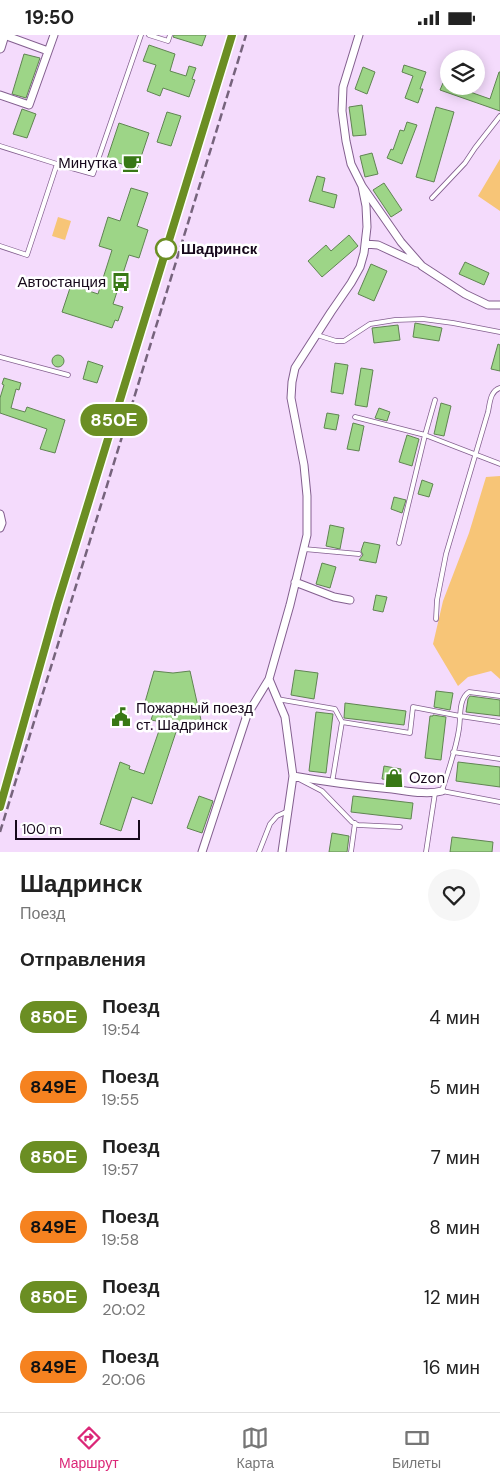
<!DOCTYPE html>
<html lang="ru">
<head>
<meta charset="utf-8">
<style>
	body { margin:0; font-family:"DM Sans",sans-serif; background:#f6f6f6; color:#222; height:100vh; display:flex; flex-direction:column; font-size:19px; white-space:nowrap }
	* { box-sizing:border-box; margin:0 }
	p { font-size:16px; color:#767676 }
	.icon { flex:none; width:28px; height:28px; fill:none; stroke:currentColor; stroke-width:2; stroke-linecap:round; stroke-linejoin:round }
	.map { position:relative; height:817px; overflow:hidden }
	.panel { display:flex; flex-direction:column; background:#fff; flex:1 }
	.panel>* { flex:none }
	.badge { padding:0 10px; border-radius:16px; font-size:18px; line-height:32px }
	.tools { position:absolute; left:440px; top:15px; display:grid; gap:10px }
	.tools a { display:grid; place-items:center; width:45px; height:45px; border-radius:50%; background:#fff; box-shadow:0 2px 12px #0003; font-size:25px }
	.scale { position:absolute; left:15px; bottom:12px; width:125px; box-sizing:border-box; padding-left:5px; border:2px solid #16081b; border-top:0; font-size:14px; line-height:18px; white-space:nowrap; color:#16081b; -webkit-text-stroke:4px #fff; paint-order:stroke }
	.map>.badge { position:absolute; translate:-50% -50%; box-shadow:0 0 0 2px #fff }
	h2 { padding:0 20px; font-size:19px; line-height:45px }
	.round { display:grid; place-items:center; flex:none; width:52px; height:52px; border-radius:26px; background:#f6f6f6 }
	.summary { display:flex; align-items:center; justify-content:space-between; height:85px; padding:0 20px }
	h1 { font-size:24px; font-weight:700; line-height:38px }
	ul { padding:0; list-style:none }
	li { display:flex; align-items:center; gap:15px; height:70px; padding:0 20px }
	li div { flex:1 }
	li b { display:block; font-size:19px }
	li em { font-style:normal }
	li .badge { min-width:55px; font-weight:700; text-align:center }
	.status { display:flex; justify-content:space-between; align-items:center; height:35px; padding:0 25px; background:#fff; direction:ltr }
	.status svg { height:14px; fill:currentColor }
	.menu { display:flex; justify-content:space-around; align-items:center; height:70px; border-top:1px solid #e0e0e0; background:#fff; font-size:14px; color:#767676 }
	.menu a { display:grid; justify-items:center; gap:2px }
	.menu .selected { color:#db2777 }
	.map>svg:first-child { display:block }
	.green { fill:#f7c577 }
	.building { fill:#9dd587; stroke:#608452 }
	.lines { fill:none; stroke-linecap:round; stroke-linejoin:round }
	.service-casing { stroke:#835f8f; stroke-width:5.5 }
	.minor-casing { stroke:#835f8f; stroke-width:9 }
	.tertiary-casing { stroke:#835f8f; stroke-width:11 }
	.service { stroke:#fff; stroke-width:4 }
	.minor { stroke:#fff; stroke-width:7 }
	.tertiary { stroke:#fff; stroke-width:9 }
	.rail { stroke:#76637c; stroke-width:2.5; stroke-dasharray:8 4; stroke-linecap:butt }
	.line-casing { stroke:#fff; stroke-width:11 }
	.line { stroke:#6b8e23; stroke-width:8 }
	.stop-dot { fill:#fff; stroke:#6b8e23; stroke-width:2.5 }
	.labels { text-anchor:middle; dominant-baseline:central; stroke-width:5; stroke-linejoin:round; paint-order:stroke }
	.poi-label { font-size:15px; fill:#16081b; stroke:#fff; text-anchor:end }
	.stop-label { font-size:15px; font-weight:bold; fill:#16081b; stroke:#fff; text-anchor:start }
</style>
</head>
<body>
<div class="status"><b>19:50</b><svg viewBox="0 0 49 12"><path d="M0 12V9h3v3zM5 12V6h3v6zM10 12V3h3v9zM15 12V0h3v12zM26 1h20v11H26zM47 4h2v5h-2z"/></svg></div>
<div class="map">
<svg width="500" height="817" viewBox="0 0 500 817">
	<rect width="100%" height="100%" fill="#f4dbfc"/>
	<path class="green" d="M500,124V176L478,161Z
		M58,182L71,186L65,205L52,201Z
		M500,441V644L491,636L468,642L458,651L433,609L443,566L469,498L486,442Z"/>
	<path class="building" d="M174,0H206L202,11L173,2Z
		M149,10L175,19L170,36L186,41L189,31L196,33L192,44L195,45L189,62L163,53L160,61L147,56L156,30L143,26Z
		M24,19L40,23L26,63L12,59Z
		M404,30L426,37L420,54H423L418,68L405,63L413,41L402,37Z
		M363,32L375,37L367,59L355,54Z
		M499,37H500V76L440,55L443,48L449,50V51H453L490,64Z
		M362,70L366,100L353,101L349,72Z
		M436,72L454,77L434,147L416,142Z
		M22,74L36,79L27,103L13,99Z
		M167,77L181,81L171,111L157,107Z
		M407,87L417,90L402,129L387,123L391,114L393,115L400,95L404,96Z
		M119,88L149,98L137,134L107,124Z
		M372,118L378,139L365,142L360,121Z
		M317,141L325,143L322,156L337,160L334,173L309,166Z
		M384,148L402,175L391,182L373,155Z
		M131,153L148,158L137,191L148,195L139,223L129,220L113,269L123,272L118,286L115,285L112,293L62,277L71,250L98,259L112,215L99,211L108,182L120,186Z
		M349,200L358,211L322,242L308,226L326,210L331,216Z
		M465,227L489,238L484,250L459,239Z
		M371,229L387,236L374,266L358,259Z
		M415,288L442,293L439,306L413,302Z
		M398,290L400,305L374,308L372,293Z
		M498,309L500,310V336L491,334Z
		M52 326a6 6 0 1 1 12 0a6 6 0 1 1-12 0Z
		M88,326L103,331L97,348L83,344Z
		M335,328L348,330L343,359L331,357Z
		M361,333L373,335L367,372L355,370Z
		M4,343L21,348L19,355L16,354L11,373L25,377L27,372L65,385L55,418L40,414L47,394L0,378V363L4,350L2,349Z
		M441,368L451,371L444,401L434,399Z
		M379,373L390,377L387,386L375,383Z
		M327,378L339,380L336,395L324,393Z
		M353,388L364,391L359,416L347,414Z
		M407,400L419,404L412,431L399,427Z
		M422,445L433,449L429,462L418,459Z
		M394,462L406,465L402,478L391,474Z
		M330,490L344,493L340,514L326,511Z
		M364,507L380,510L376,528L359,525L363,520L361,516Z
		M322,528L336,532L330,553L316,549Z
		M376,560L387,562L383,577L373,575Z
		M295,635L318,638L314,664L291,660Z
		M154,636L173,638L190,636L201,685L179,688L152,769L132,762L121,796L100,789L120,727L130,731L129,734L144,739L162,687L151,685L153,679L143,674Z
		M436,656L453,658L450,675L434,672Z
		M470,661L500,665V681L466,677L468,664Z
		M345,668L406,676L404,690L344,683Z
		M316,677L333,679L326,738L309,736Z
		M433,680L446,682L441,725L425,723L430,681H433Z
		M458,727L500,732V752L456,746Z
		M384,731L401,734L399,746L382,744Z
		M199,761L213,766L202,798L187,793Z
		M353,761L413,768L411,784L351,777Z
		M332,798L349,801L347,817H329Z
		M452,802L493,807L492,817H450Z"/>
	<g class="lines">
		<g class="service-casing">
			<path id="service" d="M149,0L168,6L170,0
				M0,111L57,129L27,220L0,211
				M57,129L93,139L141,0
				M432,163L465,128L475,113L500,81
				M317,300L336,306H344L370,289L395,285L423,284L453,288L500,297
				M0,322L68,340
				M355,382L425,400L500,429
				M399,508L425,400L435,365
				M304,514L359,519
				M436,584L437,565L446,519L488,377C490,368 490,356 500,353
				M500,661L469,657C458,664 461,683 459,694C456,715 448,736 442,756L500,767
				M277,664L335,674L342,687
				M453,717L500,724
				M299,744L322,756L352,787L358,790L400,792
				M332,748L342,687L410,698L413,672L460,681L500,687
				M259,817L270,789L277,781L288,776
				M351,817L355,788
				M426,817L435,758"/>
		</g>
		<g class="minor-casing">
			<path id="minor" d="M4,0L48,16
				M359,0L343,52L342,76L346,106L351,129L362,151L401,207L422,231L465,259L488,270H500
				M0,60L29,70L54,0
				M365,209L378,210L417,228
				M0,479L2,488L0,493
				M295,547L334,562L350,565
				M293,741C326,747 359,751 392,754C408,756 427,760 442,756
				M202,817L247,680L269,644
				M282,817L293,741L285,682L269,644L290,570L307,500V461L304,430L291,363L292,347L295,333L331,277L351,248L360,232L364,218L367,192L366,171L362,151"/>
		</g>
		<g class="tertiary-casing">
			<path id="tertiary" d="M0,13L4,0"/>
		</g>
		<use href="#service" class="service"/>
		<use href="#minor" class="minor"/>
		<use href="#tertiary" class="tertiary"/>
		<path class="rail" d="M0,771L57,569L232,0
			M0,797L246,0"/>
	</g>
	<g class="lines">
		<g class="line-casing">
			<path id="line" d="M0,772L57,570L232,0"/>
		</g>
		<use href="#line" class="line"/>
	</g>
	<defs>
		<g id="cafe-bare" transform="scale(1.5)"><path d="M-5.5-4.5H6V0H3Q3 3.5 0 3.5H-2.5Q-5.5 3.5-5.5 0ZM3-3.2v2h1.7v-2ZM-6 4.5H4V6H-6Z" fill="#387815" stroke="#fff" stroke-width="2.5" paint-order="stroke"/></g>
		<g id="bus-bare" transform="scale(1.5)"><path d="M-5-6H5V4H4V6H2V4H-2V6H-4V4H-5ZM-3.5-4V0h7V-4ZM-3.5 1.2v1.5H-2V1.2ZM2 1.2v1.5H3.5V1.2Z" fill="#387815" stroke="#fff" stroke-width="2.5" paint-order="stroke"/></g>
		<g id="civic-bare" transform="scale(1.5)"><path d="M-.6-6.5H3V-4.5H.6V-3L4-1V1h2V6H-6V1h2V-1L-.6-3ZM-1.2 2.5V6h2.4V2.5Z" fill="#387815" stroke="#fff" stroke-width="2.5" paint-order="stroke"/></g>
		<g id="shop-bare" transform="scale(1.5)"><path d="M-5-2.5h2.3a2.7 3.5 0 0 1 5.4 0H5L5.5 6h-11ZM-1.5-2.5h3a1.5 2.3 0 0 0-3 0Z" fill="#387815" stroke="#fff" stroke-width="2.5" paint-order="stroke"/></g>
	</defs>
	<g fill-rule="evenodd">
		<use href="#cafe-bare" x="132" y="128"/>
		<use href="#bus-bare" x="121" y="247"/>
		<use href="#civic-bare" x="121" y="682"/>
		<use href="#shop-bare" x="394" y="743"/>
	</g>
	<circle class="stop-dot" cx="166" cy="214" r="10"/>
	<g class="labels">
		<g class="poi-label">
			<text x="117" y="128">Минутка</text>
			<text x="106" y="247">Автостанция</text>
			<text x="136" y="673" text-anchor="start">Пожарный поезд<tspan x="136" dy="17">ст. Шадринск</tspan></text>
			<text x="409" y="743" text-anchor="start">Ozon</text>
		</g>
		<g class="stop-label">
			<text x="181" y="214">Шадринск</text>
		</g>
	</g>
</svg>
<div class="tools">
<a><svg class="icon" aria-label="layers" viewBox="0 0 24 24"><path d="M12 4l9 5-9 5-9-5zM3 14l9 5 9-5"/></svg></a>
</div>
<div class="scale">100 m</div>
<b class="badge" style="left:114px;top:385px;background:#6b8e23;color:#fff">850Е</b>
</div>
<section class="panel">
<div class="summary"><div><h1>Шадринск</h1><p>Поезд</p></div><a class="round"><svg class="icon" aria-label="heart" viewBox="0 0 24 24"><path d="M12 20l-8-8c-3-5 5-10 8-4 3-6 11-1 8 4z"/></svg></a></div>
<h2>Отправления</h2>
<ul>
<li><span class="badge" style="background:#6b8e23;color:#fff">850Е</span><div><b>Поезд</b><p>19:54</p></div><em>4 мин</em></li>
<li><span class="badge" style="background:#f58220;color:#111">849Е</span><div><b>Поезд</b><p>19:55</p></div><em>5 мин</em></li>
<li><span class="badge" style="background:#6b8e23;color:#fff">850Е</span><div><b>Поезд</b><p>19:57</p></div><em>7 мин</em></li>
<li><span class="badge" style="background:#f58220;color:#111">849Е</span><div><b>Поезд</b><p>19:58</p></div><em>8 мин</em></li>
<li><span class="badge" style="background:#6b8e23;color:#fff">850Е</span><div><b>Поезд</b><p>20:02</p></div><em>12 мин</em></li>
<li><span class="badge" style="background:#f58220;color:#111">849Е</span><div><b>Поезд</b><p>20:06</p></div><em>16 мин</em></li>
</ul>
</section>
<nav class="menu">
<a class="selected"><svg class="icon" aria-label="directions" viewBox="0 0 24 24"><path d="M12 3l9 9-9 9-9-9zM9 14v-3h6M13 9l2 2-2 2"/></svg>Маршрут</a>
<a><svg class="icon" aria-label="map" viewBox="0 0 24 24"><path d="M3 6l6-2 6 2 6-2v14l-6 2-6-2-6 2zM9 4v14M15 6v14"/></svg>Карта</a>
<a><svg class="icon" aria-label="tickets" viewBox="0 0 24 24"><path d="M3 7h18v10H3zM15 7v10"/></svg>Билеты</a>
</nav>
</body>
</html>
